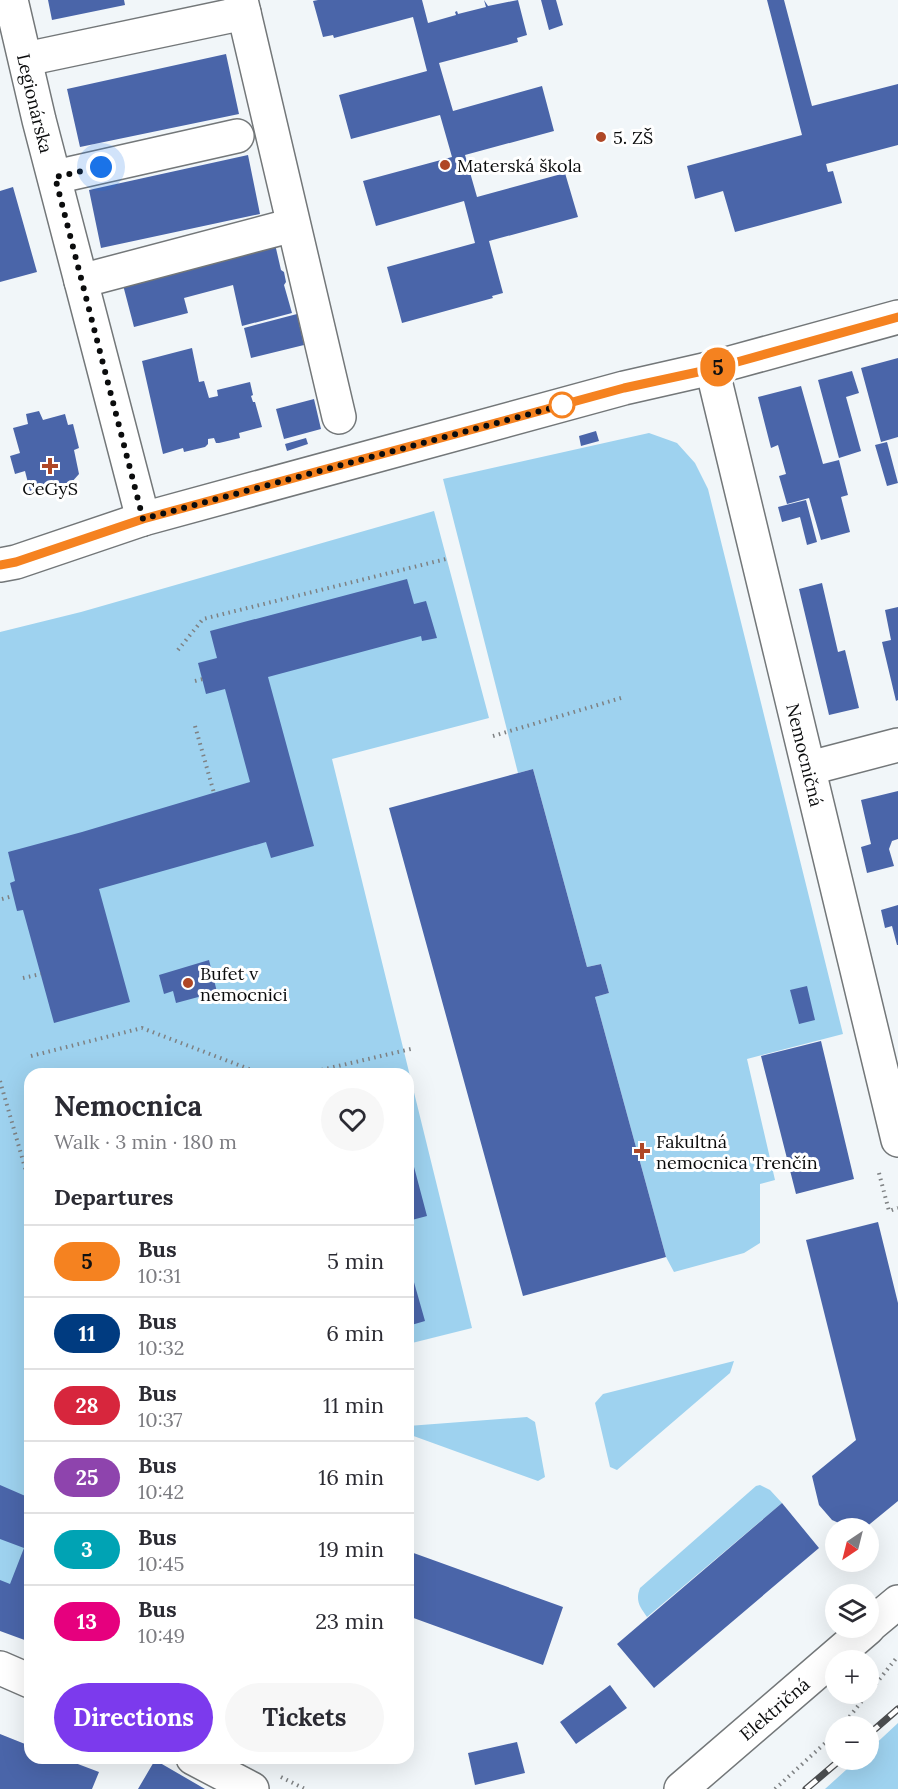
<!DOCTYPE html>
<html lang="en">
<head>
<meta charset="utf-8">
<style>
	body { margin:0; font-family:Lora,serif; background:#f7f7f7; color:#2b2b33; height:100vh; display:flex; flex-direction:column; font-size:22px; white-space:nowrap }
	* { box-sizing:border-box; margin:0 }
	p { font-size:20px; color:#7c7c81 }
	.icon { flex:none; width:33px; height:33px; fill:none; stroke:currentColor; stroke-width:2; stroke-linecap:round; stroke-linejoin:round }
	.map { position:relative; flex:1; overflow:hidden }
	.panel { position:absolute; left:24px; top:1068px; width:390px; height:696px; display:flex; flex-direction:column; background:#fff; border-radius:18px; box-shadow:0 6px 24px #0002 }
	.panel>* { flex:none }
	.badge { padding:0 12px; border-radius:20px; font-size:21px; line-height:39px }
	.needle { width:39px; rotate:215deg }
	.fabs { position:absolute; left:825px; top:1518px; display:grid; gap:12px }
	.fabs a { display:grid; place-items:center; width:54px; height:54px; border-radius:50%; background:#fff; box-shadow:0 6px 24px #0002; font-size:30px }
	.you { position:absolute; width:30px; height:30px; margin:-15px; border:4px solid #fff; border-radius:50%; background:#1a73e8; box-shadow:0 0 0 9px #1a73e833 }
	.map>.badge { position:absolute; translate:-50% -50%; box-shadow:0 0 0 3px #fff }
	h2 { padding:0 30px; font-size:22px; line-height:54px }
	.round { display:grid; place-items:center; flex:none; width:63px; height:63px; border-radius:32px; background:#f7f7f7 }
	.overview { display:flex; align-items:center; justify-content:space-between; height:102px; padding:0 30px }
	h1 { font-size:28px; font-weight:800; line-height:45px }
	.cta { display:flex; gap:12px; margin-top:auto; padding:12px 30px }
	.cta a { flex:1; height:69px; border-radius:36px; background:#7c3aed; color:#fff; font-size:24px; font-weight:800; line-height:69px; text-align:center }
	.cta a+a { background:#f7f7f7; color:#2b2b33 }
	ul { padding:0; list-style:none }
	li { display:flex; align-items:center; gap:18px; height:72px; padding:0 30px; border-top:2px solid #e1e1e2 }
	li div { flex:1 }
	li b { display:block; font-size:22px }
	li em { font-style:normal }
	li .badge { min-width:66px; font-weight:700; text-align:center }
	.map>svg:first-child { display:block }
	.green { fill:#9ed2ef }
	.building { fill:#4a65a9 }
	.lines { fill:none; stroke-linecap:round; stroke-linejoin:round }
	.minor-casing { stroke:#737779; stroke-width:36 }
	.major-casing { stroke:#737779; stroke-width:36 }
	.path { stroke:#7e8183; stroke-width:4; stroke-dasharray:1.5 4.5; stroke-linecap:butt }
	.minor { stroke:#fff; stroke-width:33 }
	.major { stroke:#fff; stroke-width:33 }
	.rail-casing { stroke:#4b4d4f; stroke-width:7 }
	.rail { stroke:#fff; stroke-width:4.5; stroke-dasharray:14; stroke-linecap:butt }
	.line-casing { stroke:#fff; stroke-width:14 }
	.line { stroke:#f58220; stroke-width:9 }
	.walk { stroke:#0b0c0d; stroke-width:6; stroke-dasharray:0 10.8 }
	.poi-dot { fill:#af4726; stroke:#fff; stroke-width:2 }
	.stop-dot { fill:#fff; stroke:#f58220; stroke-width:3 }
	.labels { text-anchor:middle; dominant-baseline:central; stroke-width:6; stroke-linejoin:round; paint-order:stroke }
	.street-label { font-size:18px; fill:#0b0c0d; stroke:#fff }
	.poi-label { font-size:18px; fill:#0b0c0d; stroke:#fff; text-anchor:start }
</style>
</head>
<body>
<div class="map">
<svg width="898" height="1789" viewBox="0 0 898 1789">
	<rect width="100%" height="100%" fill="#f1f6f9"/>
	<path class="green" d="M649,433L677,443L695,463L708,489L843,1034L747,1059L775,1180L760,1184V1243L744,1253L674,1272L666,1257L595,997L609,993L601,964L587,967L533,769L518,773L443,479Z
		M434,511L489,718L332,759L472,1328L408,1344V1074H30V1627L0,1614V632L81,612Z
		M734,1361L730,1373L617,1470L610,1467L595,1403L603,1394Z
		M527,1417L535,1422L545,1477L538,1481L408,1434V1426Z
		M760,1485L770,1490L782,1503L647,1617C640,1607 635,1601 640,1588L756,1486Z
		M898,1723V1789H825L857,1760H868L869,1750Z"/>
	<path class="building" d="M48,0H124L125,5L52,20Z
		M318,0H422L428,23L456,15L455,12L457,11L458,14L486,7L484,0L488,6L518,0L527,35L517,38L518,42L439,63L453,111L542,86L554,131L465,155L477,197L565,173L578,217L489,241L503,293L492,296L493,298L402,323L387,267L475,243L464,201L376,226L363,181L452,157L440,115L351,139L339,95L427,71L413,17L334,38L333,35L323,37L313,1Z
		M541,0H556L563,25L549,30Z
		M767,0H784L812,106L898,84V145L826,164L828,172L833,171L842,203L735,232L723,191L695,199L687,166L802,135Z
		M226,54L239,114L80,147L67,89Z
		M248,155L260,214L101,248L89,190Z
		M13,187L37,272L0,282V191Z
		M275,244L281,270L284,272L286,282L284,285L292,313L242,326L233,285L184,298L188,313L134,327L123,285Z
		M297,314L304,345L251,358L244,328Z
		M192,348L199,382L204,381L209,398L218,396L217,390L250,382L253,395L251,396L253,402H255L262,427L239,433L240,438L219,443H216L214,438L208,439V444L205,447L184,452L183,448L163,454L142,361Z
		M898,358V437L881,442L861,368Z
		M852,371L859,393L846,397L861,451L839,458L818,380Z
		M801,386L823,464L839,460L848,495L841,497L850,532L821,540L809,498L787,504L779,476L786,474L778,445L771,448L758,397Z
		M314,399L321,429L284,439L276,409Z
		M39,411L43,420L65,414L68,425L73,424L79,448L74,450L79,474L71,483L57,486L56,484L30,491L25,471L15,474L10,456L20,453L13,428L28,424L26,414Z
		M596,431L599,441L581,446L579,436Z
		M306,438L308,444L287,451L285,444Z
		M887,442L898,483L887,486L875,445Z
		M806,500L817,542L807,545L800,517L782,522L778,507Z
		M407,579L414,604L426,601L437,638L422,641L421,636L268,677L314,846L271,858L266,842L99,889L130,1002L54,1023L23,910L17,911L10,883L15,881L8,852L82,832L250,782L225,689L206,694L198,663L217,658L210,631Z
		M822,583L838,652L845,650L859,708L829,715L799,589Z
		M898,607V700L896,701L882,642L891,640L885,610Z
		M533,769L587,967L601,964L609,993L595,997L666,1257L523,1296L389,808Z
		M898,791V839L892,841L889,849L894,866L867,873L861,847L871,844L861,800Z
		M898,905V945H897L892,926L885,928L881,910Z
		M209,960L217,992L176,1003L173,991L164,994L159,975Z
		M807,986L815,1020L799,1024L790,990Z
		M821,1041L854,1179L796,1194L761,1056Z
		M409,1148L427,1216L408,1221V1149Z
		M878,1222L898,1303V1501L865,1528H850L832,1520L819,1505L812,1476L856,1440L806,1240Z
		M408,1261L425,1321L408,1326Z
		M0,1485L30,1498V1642L0,1631V1580L10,1584L24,1548L0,1539Z
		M782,1503L819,1548L654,1688L617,1644Z
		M408,1551L563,1607L543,1665L408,1616Z
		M610,1685L627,1708L576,1744L560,1722Z
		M0,1734L30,1746V1758H62L99,1772L92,1789H0Z
		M517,1742L525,1773L475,1785L468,1753Z
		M155,1760L205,1789H138Z"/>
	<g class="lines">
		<g class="minor-casing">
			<g id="minor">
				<path id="s1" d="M11,0L39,120L143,519"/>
				<path d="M241,0L339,417"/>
				<path d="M26,59L244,13"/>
				<path d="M55,177L237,136"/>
				<path d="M81,281L293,225"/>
				<path id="s2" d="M712,368L898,1140"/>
				<path d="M0,565L16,562L143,519L624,388L712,368L898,317"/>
				<path d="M810,768L898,745"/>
				<path d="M0,1668L30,1681"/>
				<path d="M193,1758L252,1789"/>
			</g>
		</g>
		<g class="major-casing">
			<g id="major">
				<path d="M868,1627L898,1602"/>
				<path id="s3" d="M681,1789L868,1628"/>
			</g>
		</g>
		<path class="path" d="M178,650L203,619L446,559
			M195,681L203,679
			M195,726L214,793
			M493,736L621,698
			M2,899L13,896
			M23,978L41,974
			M31,1056L142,1028L262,1074
			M304,1074L415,1048
			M0,1081L30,1185
			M879,1173L889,1211L898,1208
			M842,1726L898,1656
			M281,1777L305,1789
			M775,1789L836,1733"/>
		<use href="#minor" class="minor"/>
		<use href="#major" class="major"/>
		<g class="rail-casing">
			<path id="rail" d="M868,1735L898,1709
				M806,1789L840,1760"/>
		</g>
		<use href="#rail" class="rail"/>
	</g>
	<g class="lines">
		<g class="line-casing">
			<path id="line" d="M0,565L16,562L143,519L624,388L712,369L898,317"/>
		</g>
		<use href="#line" class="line"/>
		<path class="walk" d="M101,167L55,177L143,519L570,403L562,405"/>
	</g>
	<g class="poi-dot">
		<circle cx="601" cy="137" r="6"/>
		<circle cx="445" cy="165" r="6"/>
		<path d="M47 457h6v6h6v6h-6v6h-6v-6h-6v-6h6z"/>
		<circle cx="188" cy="983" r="6"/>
		<path d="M639 1142h6v6h6v6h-6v6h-6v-6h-6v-6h6z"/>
	</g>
	<circle class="stop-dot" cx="562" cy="405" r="12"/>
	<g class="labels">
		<g class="street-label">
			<text stroke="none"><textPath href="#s1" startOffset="106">Legionárska</textPath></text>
			<text stroke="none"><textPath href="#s2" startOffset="398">Nemocničná</textPath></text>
			<text stroke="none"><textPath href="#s3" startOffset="123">Električná</textPath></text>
		</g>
		<g class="poi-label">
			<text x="613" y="137">5. ZŠ</text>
			<text x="457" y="165">Materská škola</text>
			<text x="50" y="488" text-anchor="middle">CeGyS</text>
			<text x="200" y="973">Bufet v<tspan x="200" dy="21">nemocnici</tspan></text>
			<text x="656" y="1141">Fakultná<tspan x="656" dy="21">nemocnica Trenčín</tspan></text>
		</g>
	</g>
</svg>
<div class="fabs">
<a><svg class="needle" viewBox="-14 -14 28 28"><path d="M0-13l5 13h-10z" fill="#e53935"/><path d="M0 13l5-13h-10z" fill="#7c7c81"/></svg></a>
<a><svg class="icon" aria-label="layers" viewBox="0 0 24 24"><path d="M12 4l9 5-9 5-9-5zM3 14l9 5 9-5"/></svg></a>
<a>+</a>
<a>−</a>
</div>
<div class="you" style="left:101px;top:167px"></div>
<b class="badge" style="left:718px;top:367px;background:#f58220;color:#111">5</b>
<section class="panel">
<div class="overview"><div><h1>Nemocnica</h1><p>Walk · 3 min · 180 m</p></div><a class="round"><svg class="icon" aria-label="heart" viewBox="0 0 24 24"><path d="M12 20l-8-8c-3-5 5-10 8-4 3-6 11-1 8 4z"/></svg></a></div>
<h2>Departures</h2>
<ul>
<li><span class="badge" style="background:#f58220;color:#111">5</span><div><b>Bus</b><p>10:31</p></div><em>5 min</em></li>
<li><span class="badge" style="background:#003b80;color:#fff">11</span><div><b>Bus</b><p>10:32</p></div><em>6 min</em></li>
<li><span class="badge" style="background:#d7263d;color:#fff">28</span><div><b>Bus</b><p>10:37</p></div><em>11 min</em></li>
<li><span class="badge" style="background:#8e44ad;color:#fff">25</span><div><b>Bus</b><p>10:42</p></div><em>16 min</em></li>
<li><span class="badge" style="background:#00a3b4;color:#fff">3</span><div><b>Bus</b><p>10:45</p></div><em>19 min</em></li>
<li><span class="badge" style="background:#e6007e;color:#fff">13</span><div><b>Bus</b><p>10:49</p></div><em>23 min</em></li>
</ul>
<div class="cta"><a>Directions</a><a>Tickets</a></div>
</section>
</div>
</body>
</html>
